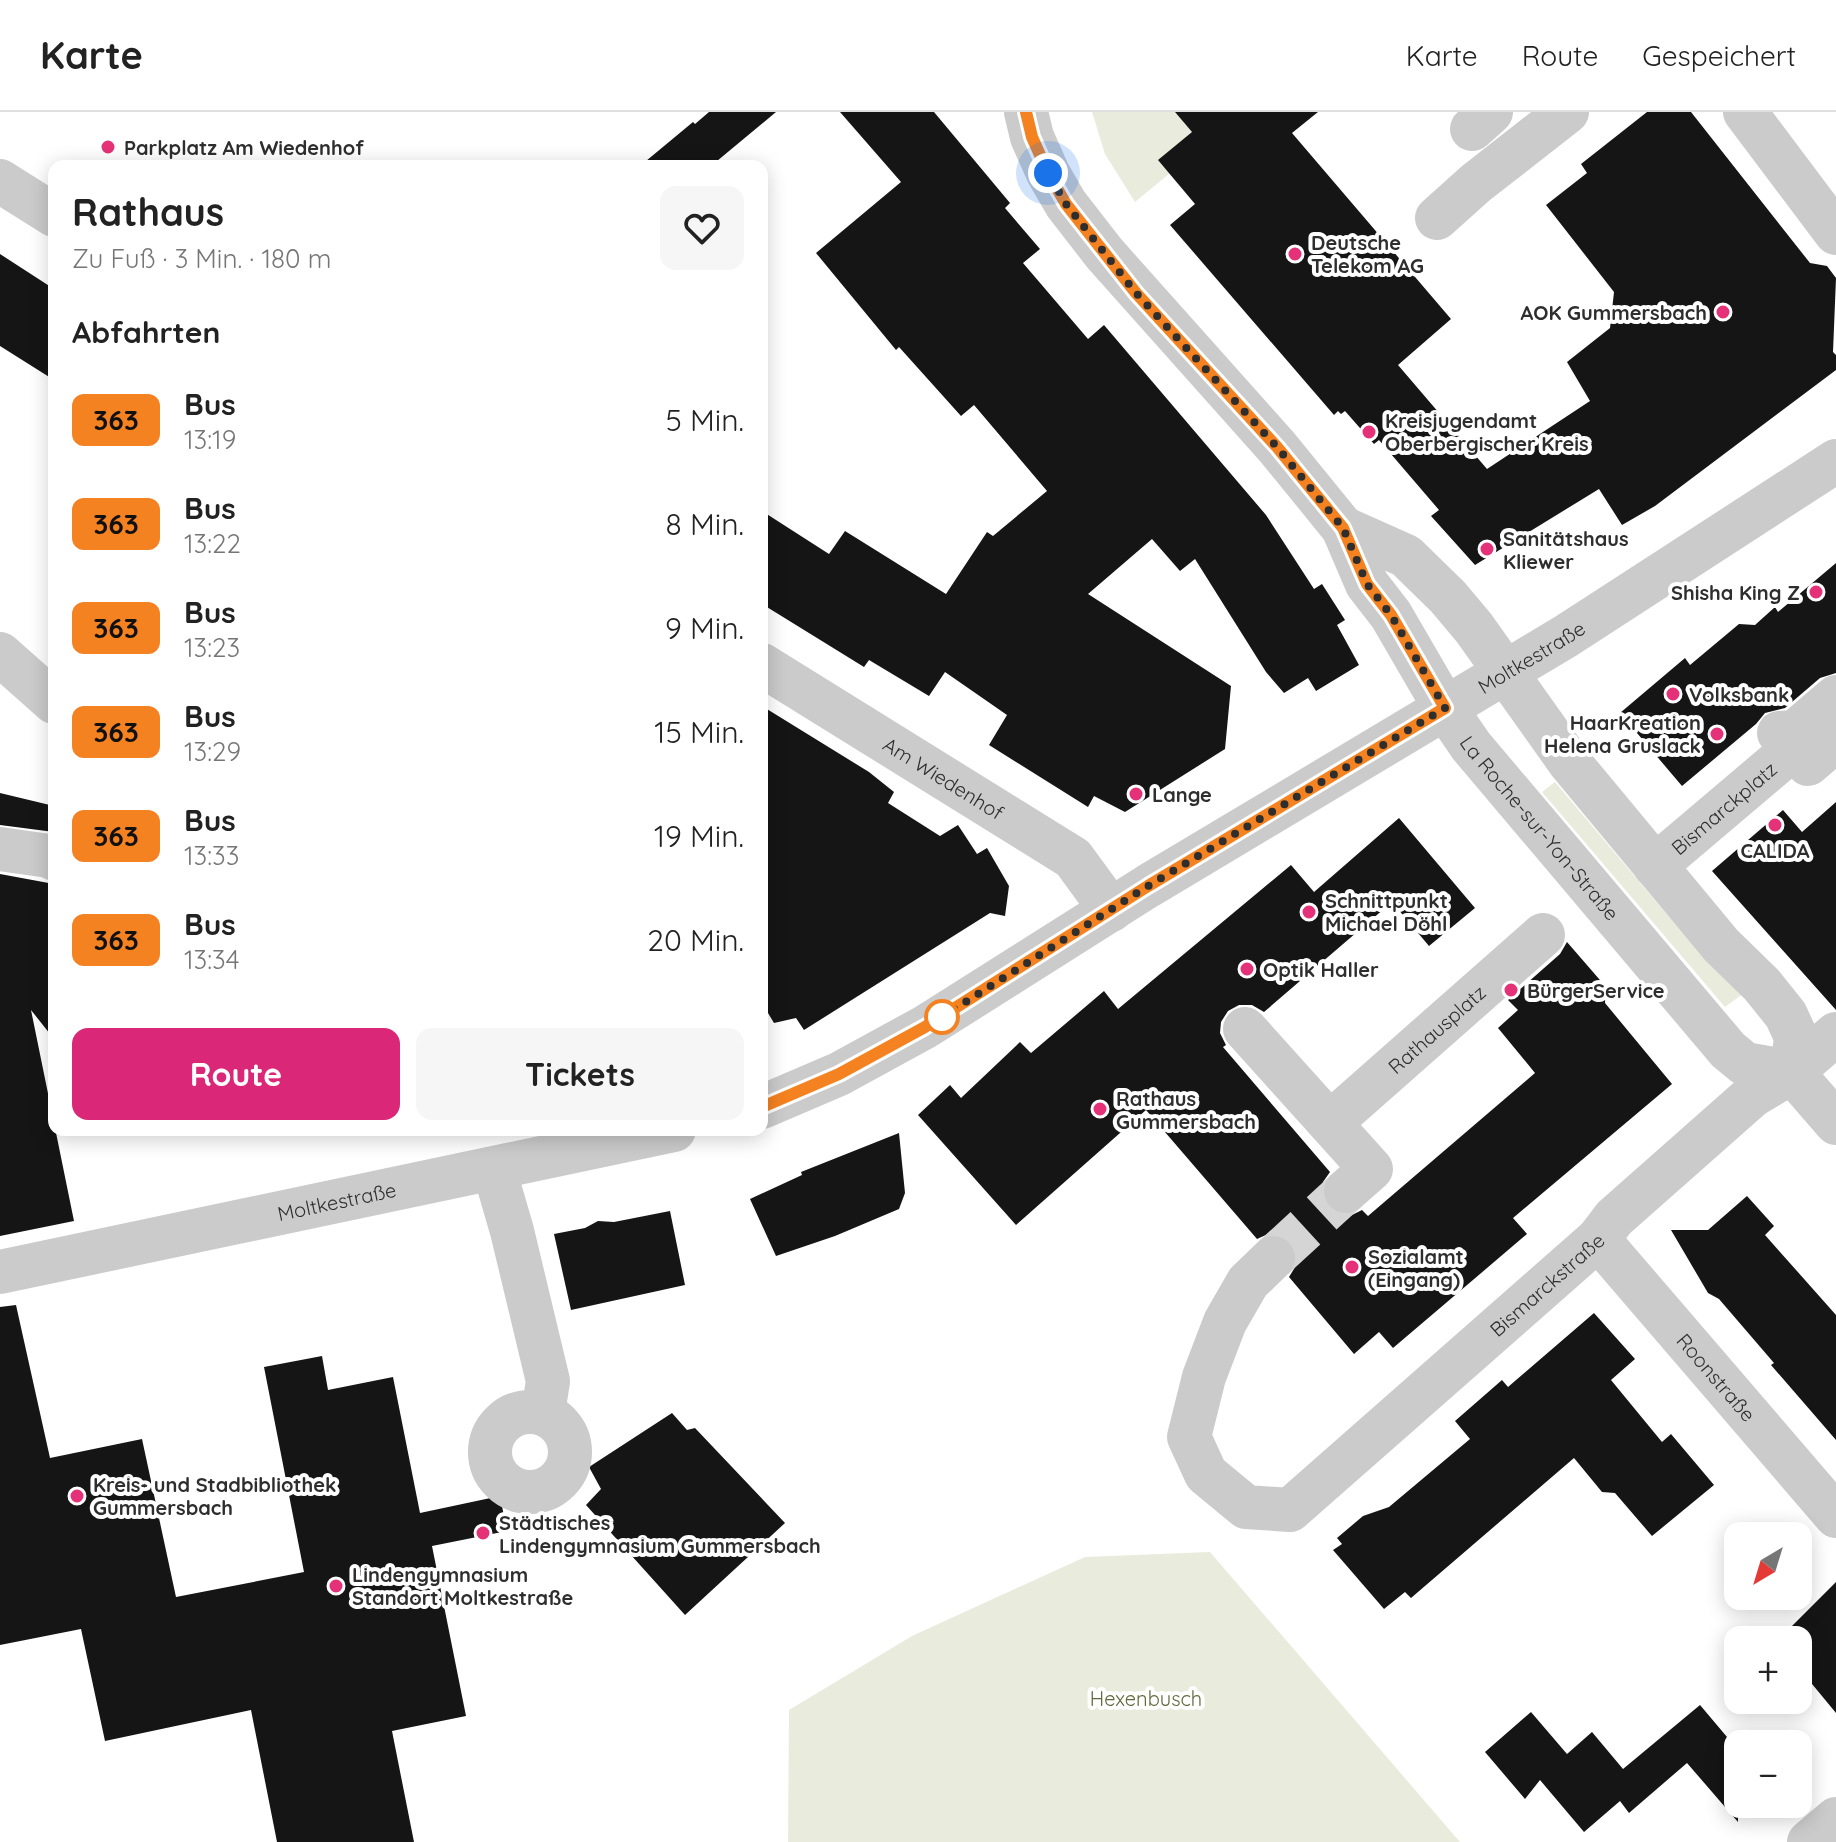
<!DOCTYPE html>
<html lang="de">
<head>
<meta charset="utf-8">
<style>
	body { margin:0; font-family:Quicksand,sans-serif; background:#f6f6f6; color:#222; height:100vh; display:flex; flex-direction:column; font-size:30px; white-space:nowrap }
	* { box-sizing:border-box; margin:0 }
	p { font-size:26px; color:#767676 }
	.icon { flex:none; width:44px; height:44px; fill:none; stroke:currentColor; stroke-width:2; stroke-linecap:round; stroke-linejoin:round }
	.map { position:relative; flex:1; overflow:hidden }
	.drawer { position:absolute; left:48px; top:48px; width:720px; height:976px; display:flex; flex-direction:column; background:#fff; border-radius:16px; box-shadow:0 4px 20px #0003 }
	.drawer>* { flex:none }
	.badge { padding:0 16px; border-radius:12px; font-size:28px; line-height:52px }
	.needle { width:52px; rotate:218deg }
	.controls { position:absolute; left:1724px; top:1410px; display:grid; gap:16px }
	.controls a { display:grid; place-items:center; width:88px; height:88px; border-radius:16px; background:#fff; box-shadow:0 4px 20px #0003; font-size:40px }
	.you { position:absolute; width:40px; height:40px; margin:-20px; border:6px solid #fff; border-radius:50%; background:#1a73e8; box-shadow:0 0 0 12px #1a73e833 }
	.map>.badge { position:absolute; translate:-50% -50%; box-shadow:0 0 0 4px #fff }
	h2 { padding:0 24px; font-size:30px; line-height:72px }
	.round { display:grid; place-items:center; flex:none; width:84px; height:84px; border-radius:16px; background:#f6f6f6 }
	.summary { display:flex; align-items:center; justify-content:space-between; height:136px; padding:0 24px }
	h1 { font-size:38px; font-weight:800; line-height:60px }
	.primary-button { display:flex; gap:16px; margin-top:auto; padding:16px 24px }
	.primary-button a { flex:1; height:92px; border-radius:16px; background:#db2777; color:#fff; font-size:32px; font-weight:800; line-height:92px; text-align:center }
	.primary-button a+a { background:#f6f6f6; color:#222 }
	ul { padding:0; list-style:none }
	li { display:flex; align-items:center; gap:24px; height:104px; padding:0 24px }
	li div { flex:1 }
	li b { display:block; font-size:30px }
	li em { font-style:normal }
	li .badge { min-width:88px; font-weight:700; text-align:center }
	header { display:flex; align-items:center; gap:48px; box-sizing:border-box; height:112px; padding:0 40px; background:#fff; border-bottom:2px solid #e0e0e0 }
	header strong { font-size:38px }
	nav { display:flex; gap:44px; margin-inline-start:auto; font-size:28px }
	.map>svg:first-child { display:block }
	.green { fill:#e9ecdc }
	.building { fill:#151515 }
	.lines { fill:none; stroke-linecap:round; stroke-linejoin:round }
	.minor-tunnel { stroke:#d5d5d5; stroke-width:44; stroke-dasharray:44 22; stroke-linecap:butt }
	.minor { stroke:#cbcbcb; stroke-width:44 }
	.line-casing { stroke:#fff; stroke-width:18 }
	.line { stroke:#f58220; stroke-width:12 }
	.walk { stroke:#2e2e2e; stroke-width:8; stroke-dasharray:0 14.4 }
	.poi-dot { fill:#e53177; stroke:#fff; stroke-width:3 }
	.stop-dot { fill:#fff; stroke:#f58220; stroke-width:4 }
	.labels { text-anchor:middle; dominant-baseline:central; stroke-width:8; stroke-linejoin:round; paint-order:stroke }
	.poi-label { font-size:20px; font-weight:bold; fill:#2e2e2e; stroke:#fff; text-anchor:start }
	.street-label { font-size:20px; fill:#2e2e2e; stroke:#fff }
	.park-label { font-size:20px; fill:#606a3c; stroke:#fff }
</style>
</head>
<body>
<header>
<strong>Karte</strong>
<nav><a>Karte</a><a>Route</a><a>Gespeichert</a></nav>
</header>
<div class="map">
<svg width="1836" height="1730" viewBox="0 0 1836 1730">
	<rect width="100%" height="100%" fill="#fff"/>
	<path class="green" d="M1092,0H1175L1192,20L1159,48L1170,61L1135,90L1105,42Z
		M1555,670L1702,844L1744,881L1725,895L1542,680Z
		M1210,1440L1460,1730H788L789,1598L912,1524L1085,1445Z"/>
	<path class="building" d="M709,0H776L711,54H640L693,10L695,12Z
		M840,0H934L1010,91L1005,96L1040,137L1023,151L1088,227L1104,213L1266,403L1314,477L1322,472L1345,508L1337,513L1359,553L1316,579L1308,566L1284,581L1266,560L1195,447L1180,459L1152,427L1088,482L1231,574L1225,637L1125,700L1094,684L1088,695L989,633L1007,603L945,560L929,584L869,548L864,555L762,492V399L829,442L845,419L946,482L987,420L993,424L1047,379L974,293L961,304L899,235L896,238L816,141L901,70Z
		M1175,0H1318L1292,21L1451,207L1398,253L1487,357L1590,289L1567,250L1610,216L1614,180L1546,93L1587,61L1581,52L1647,0H1691L1810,151L1827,154L1836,166L1833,240L1836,243V258L1655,394L1622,413L1599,377L1475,453L1431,404L1439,398L1379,328L1374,332L1345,299L1341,302L1338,299L1334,303L1170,113L1195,92L1158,48L1192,20Z
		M0,142L54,177V268L0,234Z
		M1836,451V561L1820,566L1785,596L1765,601L1756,612L1682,674L1620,601L1685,546L1690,553L1739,512L1755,513L1775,495L1778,500Z
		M762,594L869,660L894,680L888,691L940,724L958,713L977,742L987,736L1009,774L1005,804L990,801L804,918L796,906L774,911L762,891Z
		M0,681L54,694V720L0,713Z
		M1836,690V898L1712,759L1783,698L1802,720Z
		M1399,706L1475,796L1429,834L1392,790L1264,900L1252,893H1239L1228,899L1221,910L1220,921L1226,933L1223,935L1330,1060L1323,1070L1321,1083L1328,1096L1339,1103L1350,1104L1362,1098L1368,1104L1535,961L1498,916L1518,898L1508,888L1560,842L1567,830L1606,875L1605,891L1672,972L1513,1106L1527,1122L1393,1236L1379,1220L1354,1242L1289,1165L1297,1152V1139L1292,1129L1279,1122H1268L1257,1127L1146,998L1016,1113L918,1003L950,973L961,986L1020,930L1031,941L1104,879L1118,897L1291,753L1314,780Z
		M0,762L54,772V927L31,898L74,1109L0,1124Z
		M899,1021L905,1081L899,1097L835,1124L776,1144L750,1087L802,1063L801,1060Z
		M1747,1084L1774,1114L1765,1123L1836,1203V1328L1771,1253L1774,1251L1719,1187L1708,1181L1671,1118H1708Z
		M670,1099L685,1173L571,1198L554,1122L585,1116L598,1109L614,1110Z
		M16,1193L50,1346L142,1327L176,1485L304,1460L264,1255L322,1244L328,1278L393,1265L420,1401L500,1384L507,1419L432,1434L466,1604L392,1619L414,1730H277L251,1598L105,1629L81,1517L0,1533V1195Z
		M1594,1201L1635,1247L1611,1268L1662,1330L1671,1322L1714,1373L1652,1424L1615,1381L1602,1380L1574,1346L1411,1486L1405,1480L1384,1497L1333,1438L1342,1432L1337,1426L1363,1404L1389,1395L1470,1327L1455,1309L1502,1268L1508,1275Z
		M672,1301L687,1318L695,1316L785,1411L685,1503L586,1393L601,1377L589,1355Z
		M1836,1470V1601L1798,1555V1528H1778Z
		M1700,1593L1738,1638V1710L1687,1651L1629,1701L1620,1689L1584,1720L1540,1668L1525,1687L1485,1640L1531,1600L1567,1642L1592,1620L1623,1657Z"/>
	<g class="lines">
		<path class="minor-tunnel" d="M1273,1146L1346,1079"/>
		<g class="minor">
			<path id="s1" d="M1026,0L1032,25L1048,61L1066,92L1104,141L1277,335L1343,416L1367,472L1391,503L1445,596L1471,634L1728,938L1745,952L1792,960L1836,1011"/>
			<path d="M1745,0L1836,121"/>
			<path d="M1472,17L1491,0"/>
			<path d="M0,69L54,103"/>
			<path d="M1437,106L1476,71L1567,0"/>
			<path d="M1343,416L1406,444L1448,485L1474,516L1570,651L1721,833L1762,873L1786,903L1796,925L1792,960"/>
			<path d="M0,542L54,590"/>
			<path id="s2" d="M762,553L1073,746L1111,798"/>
			<path d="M1779,621L1795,620L1836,585"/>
			<path d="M1783,625L1808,652L1836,628"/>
			<path d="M0,737L49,744L54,747"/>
			<path id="s3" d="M1655,754L1793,637"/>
			<path d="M1245,917L1371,1057L1346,1079"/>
			<path id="s4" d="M762,995L839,962L925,915L1148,774L1566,524L1836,349"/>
			<path id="s5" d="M1330,1011L1543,823"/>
			<path d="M494,1057L512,1119L548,1269L543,1301"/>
			<path id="s6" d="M1598,1127L1836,1404"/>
			<path id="s7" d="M1273,1146L1248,1170L1225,1210L1204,1265L1189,1325L1206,1362L1246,1395L1290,1398L1598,1127L1614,1106L1752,984L1792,960L1836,922"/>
			<path id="s8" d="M0,1160L674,1018"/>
			<circle cx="530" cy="1340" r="40"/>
			<path d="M1809,1730L1836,1707"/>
		</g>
	</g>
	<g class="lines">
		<g class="line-casing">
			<path id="line" d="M762,995L839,962L925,915L1148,774L1445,596L1391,503L1367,472L1343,416L1277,335L1136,181L1066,92L1048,61L1032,25L1026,0"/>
		</g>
		<use href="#line" class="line"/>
		<path class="walk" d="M942,905L1148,774L1445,596L1391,503L1367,472L1343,416L1277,335L1136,181L1066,92L1048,61"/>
	</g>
	<g class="poi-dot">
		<circle cx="108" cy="35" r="8"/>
		<circle cx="1295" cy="142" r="8"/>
		<circle cx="1723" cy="200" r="8"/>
		<circle cx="1369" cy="320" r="8"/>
		<circle cx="1487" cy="437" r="8"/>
		<circle cx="1816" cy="480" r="8"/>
		<circle cx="1673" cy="582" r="8"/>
		<circle cx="1717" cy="622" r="8"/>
		<circle cx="1136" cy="682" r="8"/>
		<circle cx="1775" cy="713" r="8"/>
		<circle cx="1309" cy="800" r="8"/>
		<circle cx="1247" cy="857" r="8"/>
		<circle cx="1511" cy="878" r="8"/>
		<circle cx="1100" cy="997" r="8"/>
		<circle cx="1352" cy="1155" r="8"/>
		<circle cx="77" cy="1384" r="8"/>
		<circle cx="483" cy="1421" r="8"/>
		<circle cx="336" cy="1474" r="8"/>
	</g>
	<circle class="stop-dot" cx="942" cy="905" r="16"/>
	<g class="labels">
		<g class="poi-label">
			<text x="124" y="35">Parkplatz Am Wiedenhof</text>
			<text x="1311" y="130">Deutsche<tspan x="1311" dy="23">Telekom AG</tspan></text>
			<text x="1707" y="200" text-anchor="end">AOK Gummersbach</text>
			<text x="1385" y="308">Kreisjugendamt<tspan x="1385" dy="23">Oberbergischer Kreis</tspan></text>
			<text x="1503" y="426">Sanitätshaus<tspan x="1503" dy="23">Kliewer</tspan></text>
			<text x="1800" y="480" text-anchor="end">Shisha King Z</text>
			<text x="1689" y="582">Volksbank</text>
			<text x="1701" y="610" text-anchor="end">HaarKreation<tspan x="1701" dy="23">Helena Gruslack</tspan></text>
			<text x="1152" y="682">Lange</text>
			<text x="1775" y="738" text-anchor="middle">CALIDA</text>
			<text x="1325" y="788">Schnittpunkt<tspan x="1325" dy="23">Michael Döhl</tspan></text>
			<text x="1263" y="857">Optik Haller</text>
			<text x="1527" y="878">BürgerService</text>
			<text x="1116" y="986">Rathaus<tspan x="1116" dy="23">Gummersbach</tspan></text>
			<text x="1368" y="1144">Sozialamt<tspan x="1368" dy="23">(Eingang)</tspan></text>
			<text x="93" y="1372">Kreis- und Stadbibliothek<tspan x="93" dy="23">Gummersbach</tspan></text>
			<text x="499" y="1410">Städtisches<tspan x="499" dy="23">Lindengymnasium Gummersbach</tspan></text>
			<text x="352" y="1462">Lindengymnasium<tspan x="352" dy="23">Standort Moltkestraße</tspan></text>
		</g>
		<g class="street-label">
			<text stroke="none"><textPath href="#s4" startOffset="892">Moltkestraße</textPath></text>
			<text stroke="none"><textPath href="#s2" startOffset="214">Am Wiedenhof</textPath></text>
			<text stroke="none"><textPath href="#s3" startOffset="90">Bismarckplatz</textPath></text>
			<text stroke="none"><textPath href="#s1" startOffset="888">La Roche-sur-Yon-Straße</textPath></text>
			<text stroke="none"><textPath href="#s5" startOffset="142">Rathausplatz</textPath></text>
			<text stroke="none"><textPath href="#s8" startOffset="344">Moltkestraße</textPath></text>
			<text stroke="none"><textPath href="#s7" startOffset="680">Bismarckstraße</textPath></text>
			<text stroke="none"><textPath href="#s6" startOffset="182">Roonstraße</textPath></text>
		</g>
		<g class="park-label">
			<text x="1146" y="1586">Hexenbusch</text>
		</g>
	</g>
</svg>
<div class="controls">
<a><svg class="needle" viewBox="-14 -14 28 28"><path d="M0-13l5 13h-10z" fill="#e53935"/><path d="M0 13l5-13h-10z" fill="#767676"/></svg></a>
<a>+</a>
<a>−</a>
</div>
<div class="you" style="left:1048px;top:61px"></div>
<section class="drawer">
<div class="summary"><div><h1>Rathaus</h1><p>Zu Fuß · 3 Min. · 180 m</p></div><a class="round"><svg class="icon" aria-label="heart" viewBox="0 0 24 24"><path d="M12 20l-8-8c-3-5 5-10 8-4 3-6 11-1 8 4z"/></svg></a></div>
<h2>Abfahrten</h2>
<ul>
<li><span class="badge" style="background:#f58220;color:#111">363</span><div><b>Bus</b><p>13:19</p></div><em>5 Min.</em></li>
<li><span class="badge" style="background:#f58220;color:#111">363</span><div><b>Bus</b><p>13:22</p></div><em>8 Min.</em></li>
<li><span class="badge" style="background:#f58220;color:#111">363</span><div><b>Bus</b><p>13:23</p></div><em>9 Min.</em></li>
<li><span class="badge" style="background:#f58220;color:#111">363</span><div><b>Bus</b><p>13:29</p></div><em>15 Min.</em></li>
<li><span class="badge" style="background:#f58220;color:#111">363</span><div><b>Bus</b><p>13:33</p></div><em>19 Min.</em></li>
<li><span class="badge" style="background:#f58220;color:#111">363</span><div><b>Bus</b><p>13:34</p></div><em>20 Min.</em></li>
</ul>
<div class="primary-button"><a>Route</a><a>Tickets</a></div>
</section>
</div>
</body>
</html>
